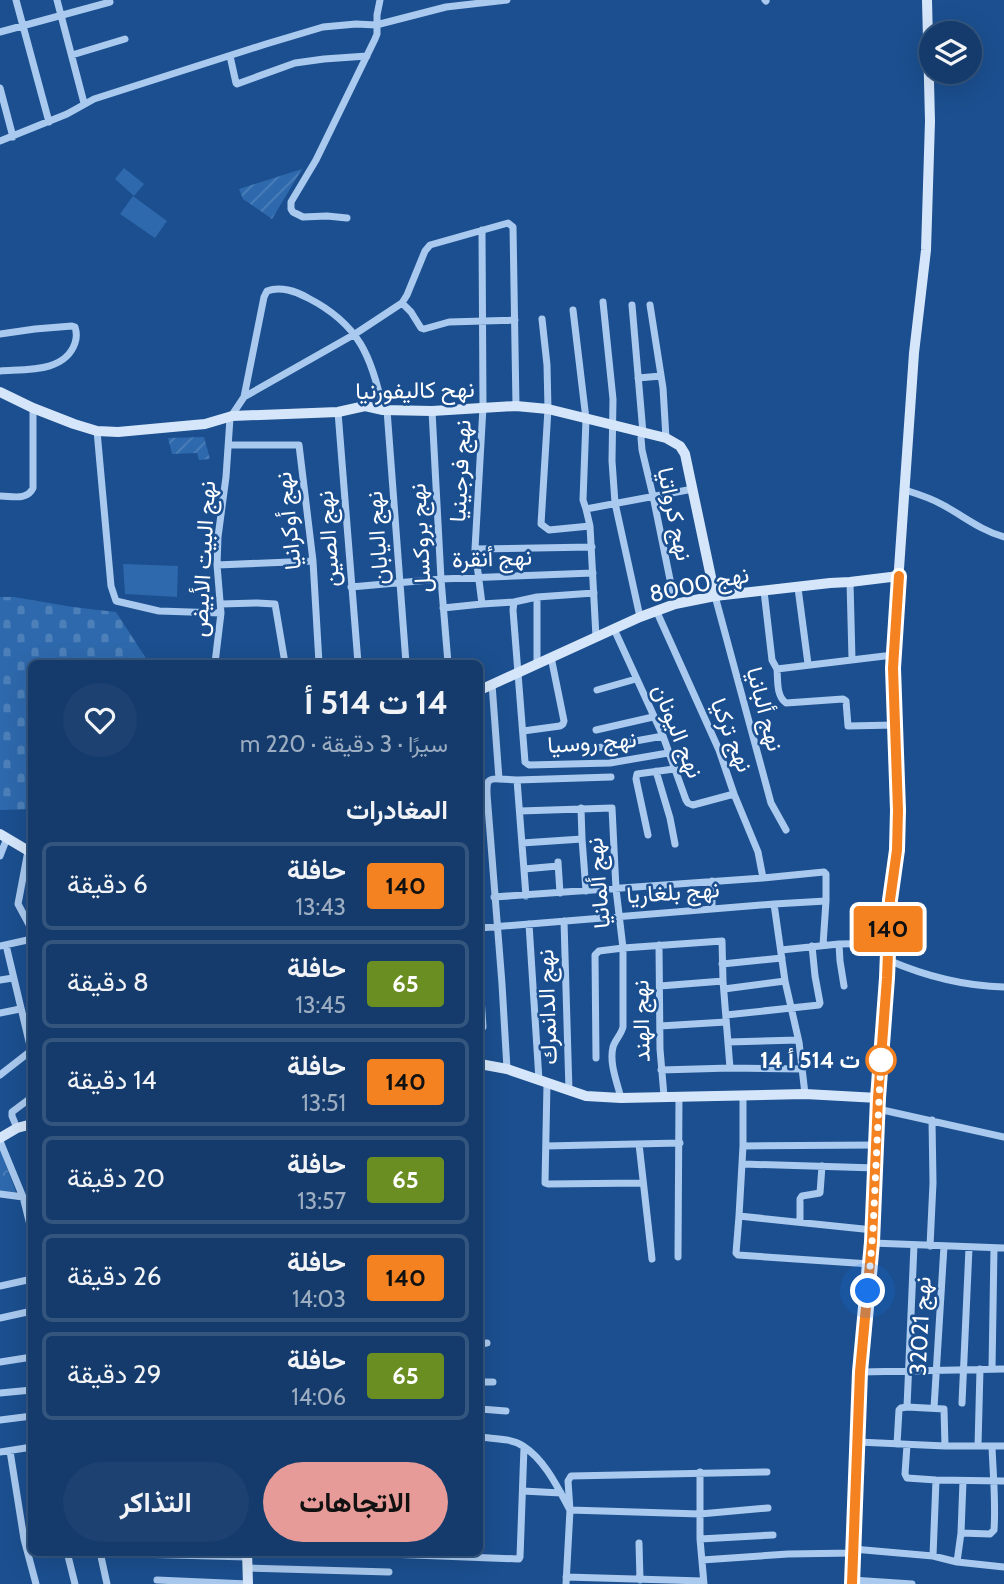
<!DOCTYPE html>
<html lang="ar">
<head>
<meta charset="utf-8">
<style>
	body { margin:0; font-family:Cabin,Vazirmatn,sans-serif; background:#1d4271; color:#f1f3f6; direction:rtl; height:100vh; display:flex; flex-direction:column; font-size:26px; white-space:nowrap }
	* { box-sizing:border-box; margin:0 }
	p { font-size:23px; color:#9dadc1 }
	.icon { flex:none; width:38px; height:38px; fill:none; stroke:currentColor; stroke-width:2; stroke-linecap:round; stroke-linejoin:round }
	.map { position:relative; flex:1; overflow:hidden; direction:ltr }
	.details { position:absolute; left:28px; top:660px; width:455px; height:896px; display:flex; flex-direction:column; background:#143b6b; border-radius:10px; box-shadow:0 7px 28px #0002,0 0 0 2px #33557e; direction:rtl }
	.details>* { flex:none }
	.badge { padding:0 14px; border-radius:5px; font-size:24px; line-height:46px }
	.tools { position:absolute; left:919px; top:21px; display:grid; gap:14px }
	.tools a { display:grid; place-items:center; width:63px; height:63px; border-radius:50%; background:#143b6b; box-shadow:0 7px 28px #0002,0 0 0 2px #33557e; font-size:35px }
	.you { position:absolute; width:35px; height:35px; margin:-18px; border:5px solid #fff; border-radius:50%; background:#1a73e8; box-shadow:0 0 0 10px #1a73e833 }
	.map>.badge { position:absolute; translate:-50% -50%; box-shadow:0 0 0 4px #fff }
	h2 { padding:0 35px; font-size:26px; line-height:63px }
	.round { display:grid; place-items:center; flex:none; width:74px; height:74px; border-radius:37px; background:#1d4271 }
	.overview { display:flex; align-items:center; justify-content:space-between; height:119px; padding:0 35px }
	h1 { font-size:33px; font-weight:700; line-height:52px }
	.action { display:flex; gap:14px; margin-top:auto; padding:14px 35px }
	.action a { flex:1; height:80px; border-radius:42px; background:#e69b98; color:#111; font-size:28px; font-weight:700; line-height:80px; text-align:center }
	.action a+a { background:#1d4271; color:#f1f3f6 }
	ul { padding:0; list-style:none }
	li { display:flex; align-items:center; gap:21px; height:88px; margin:0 14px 10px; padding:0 21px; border:4px solid #33557e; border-radius:10px }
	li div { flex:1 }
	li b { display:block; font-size:26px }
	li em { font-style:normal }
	li .badge { min-width:77px; font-weight:700; text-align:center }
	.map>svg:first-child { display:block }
	.grass { fill:#2e69ad }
	.cemetery { fill:url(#cemetery-stones) }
	.park { fill:url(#park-crowns) }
	.garden { fill:url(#garden-furrows) }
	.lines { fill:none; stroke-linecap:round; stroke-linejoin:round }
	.street { stroke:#a9c9ee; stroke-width:7 }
	.secondary { stroke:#d6e6fa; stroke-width:10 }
	.line-casing { stroke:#fff; stroke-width:16 }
	.line { stroke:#f58220; stroke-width:10 }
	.walk { stroke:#fff; stroke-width:7; stroke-dasharray:0 12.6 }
	.stop-dot { fill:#fff; stroke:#f58220; stroke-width:3.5 }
	.labels { text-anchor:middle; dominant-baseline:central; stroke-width:5; stroke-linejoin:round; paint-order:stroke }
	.street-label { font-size:23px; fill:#fff; stroke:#1b4f8f }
	.stop-label { font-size:23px; font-weight:bold; fill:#fff; stroke:#1b4f8f; text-anchor:end }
</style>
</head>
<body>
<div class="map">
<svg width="1004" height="1584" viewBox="0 0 1004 1584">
	<defs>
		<pattern id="cemetery-stones" width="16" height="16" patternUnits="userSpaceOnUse" patternTransform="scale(1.75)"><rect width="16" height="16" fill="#2e69ad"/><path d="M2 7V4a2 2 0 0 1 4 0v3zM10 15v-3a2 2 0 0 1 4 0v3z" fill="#4d80b9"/></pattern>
		<pattern id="park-crowns" width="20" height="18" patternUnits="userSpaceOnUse" patternTransform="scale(1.75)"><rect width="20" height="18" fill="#2e69ad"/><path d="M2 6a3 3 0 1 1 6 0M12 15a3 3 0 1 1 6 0" fill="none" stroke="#4d80b9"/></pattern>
		<pattern id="garden-furrows" width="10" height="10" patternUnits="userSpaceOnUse" patternTransform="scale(1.75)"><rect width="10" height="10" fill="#2e69ad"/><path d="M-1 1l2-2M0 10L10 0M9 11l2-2" fill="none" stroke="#4d80b9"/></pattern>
	</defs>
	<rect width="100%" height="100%" fill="#1b4f8f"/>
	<path class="grass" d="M124,168L144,184L134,196L115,179Z
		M133,196L167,221L155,238L120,214Z
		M123,564L178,566L177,597L125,594Z"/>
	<path class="cemetery" d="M0,597H14L73,607L116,612L149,663H32L31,809L0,810Z"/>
	<path class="park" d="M0,1149L17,1195L0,1193Z"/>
	<path class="garden" d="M302,169L272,219L243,199L239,189Z
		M204,437L210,459L199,460L197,453L172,454L168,438Z"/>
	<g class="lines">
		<path class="street" d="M16,0L49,122
			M57,0L84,103
			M765,0L766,1
			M0,32L110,2
			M72,55L125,39
			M230,56L236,83L237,84L295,63L324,59L367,56
			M0,88L13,137
			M0,141L67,114L94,99L266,44L323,27L356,24L376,25L446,7L507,0
			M347,218L327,216L303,217L293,212L291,209V202L316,160L375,39L377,34V15L380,0
			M603,302L613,399L612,461L615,503L640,617
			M402,303L411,312L421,328L424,329L449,322L515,320
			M632,305L643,433L641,438L642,450L653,496L675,604
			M650,305L663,388L666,438
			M573,310L586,419L583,500L586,509
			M542,319L547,365L548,409L541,524L549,530L590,526
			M0,334L35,329L72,326L75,327C77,333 77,337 75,343C65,373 25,369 0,371
			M638,378L661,376
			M244,397L355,334L402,303L407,295L425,251L430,245L508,223L513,227L516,406
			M387,410L406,663
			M432,411L441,579L448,663
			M338,412L358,663
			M97,431L111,586L116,601L159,611L221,613
			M229,445H299L313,561L319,663
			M905,490C918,494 931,498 943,505C965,517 980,530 1004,537
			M0,496C12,496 27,501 33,488V408
			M475,549L592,547
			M217,565L313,561
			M850,582L852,659
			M351,587L441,579L593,573
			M798,588L808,664
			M764,591L772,660L777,669L893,655
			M594,593L537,597L514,602L513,610L525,762L529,765L610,763L668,753
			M715,596L771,803L786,830
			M537,597V663
			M221,604L257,603L275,604L285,663
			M482,604L514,602
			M443,608L482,604L475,549L483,407L482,230
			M656,610L719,750L734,794L758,852L763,878
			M614,629L663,736L686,800L688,803L693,805L734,794
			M596,637L590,526L586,509L693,489
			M215,663L221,613L217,565L218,537L226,477L230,418L244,397L264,297L267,291C280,286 296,291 308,298C359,324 372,357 383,410
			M777,669C778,680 776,696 786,703L843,699L846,701L848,726L895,725
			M492,684L499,779C486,778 487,783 487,794L502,984L507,1069
			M597,690L636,679
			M596,730L653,717
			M523,731L560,726L563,724L564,721L551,657
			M597,748L663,736
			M656,771L670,818L675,844
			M499,779L517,780L526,896
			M517,780L611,777
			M581,808L582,839
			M520,811L612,808L616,889L623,948L722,941L723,981L730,1068L661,1070
			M648,835L636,779L637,774L674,769
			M522,843L582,839L586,891
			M28,851L18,904L32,930
			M0,856L7,838
			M558,862L560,893
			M524,869L558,866
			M494,897L763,878L824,872L826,874V901
			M774,904L785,981L799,1042L805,1094
			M712,908V881
			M564,921L569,1091
			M529,924L539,1080
			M480,928L774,904L826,901L823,945
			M839,944L887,943
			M6,945L31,1050
			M659,945L660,1049L664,1096
			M0,946L32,939
			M781,950L839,944L840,961L844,986
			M888,960C925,976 964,986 1004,987
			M722,964L782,958
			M0,980L13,978
			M480,982L483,1027
			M660,986L723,981
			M724,989L785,981
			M0,1013L20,1009
			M726,1015L819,1005L820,1003L815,976L812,946
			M660,1026L726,1022
			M728,1042L798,1040
			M596,1058L595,955L599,951L623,948V1027C621,1035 615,1040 613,1047C609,1063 617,1082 621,1098
			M730,1068L803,1069
			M0,1075L32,1050
			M547,1083L545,1183L548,1184L643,1183
			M743,1095V1146
			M878,1109L1004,1137
			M17,1128L12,1116V1112L32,1097
			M0,1141L23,1197L32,1233
			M639,1144L652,1259
			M546,1146L680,1143
			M743,1164L876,1168
			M0,1194L23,1197
			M739,1216L736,1253L738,1255L870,1264
			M800,1222V1199L802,1196L820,1193L822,1166
			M873,1230L739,1216L743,1146L876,1145
			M872,1243L1004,1248
			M914,1245L907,1407L944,1409L945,1446
			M930,1246L933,1183L932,1120
			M678,1257L679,1096
			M0,1286L32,1279
			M0,1318L32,1311
			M480,1344L487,1343
			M0,1362L32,1357
			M992,1369L994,1248
			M861,1372L1004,1369
			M480,1382H493
			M0,1393L32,1390
			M962,1403L969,1248
			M934,1408L944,1246
			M480,1409L506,1411
			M0,1420L32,1416
			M480,1437C494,1439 511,1438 523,1446C545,1460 558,1488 570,1510L700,1514L768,1508
			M858,1442L945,1446H1004
			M897,1444L899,1410L901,1408L907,1407
			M907,1445L905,1474L907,1478L936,1480L1004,1481
			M978,1446L980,1369
			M10,1451L24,1539L36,1584
			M0,1452L32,1447
			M700,1472V1539L704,1584
			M523,1491L561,1493
			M961,1533L990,1534L994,1530C996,1502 993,1474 992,1446
			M700,1539L773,1535
			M639,1543L640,1580
			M853,1549L933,1556L957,1562L1004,1567
			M67,1552L75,1584
			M100,1552L107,1584
			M337,1552L519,1559L520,1557L524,1447
			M100,1553L247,1557
			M933,1556L936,1480
			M702,1560L788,1554L853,1553
			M957,1562L961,1533L963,1481
			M247,1568L389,1572
			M566,1577L703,1581
			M157,1580L248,1584
			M852,1580L912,1584
			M566,1584L570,1510L568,1481L571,1476L767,1472"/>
		<path class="secondary" d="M0,392L33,408L74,424L97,431L118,432L205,424L232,416L338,412L365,406L383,410L432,411L516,406L548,409L666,438L680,446L685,454L715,596
			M480,690L640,617L675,604L715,596L830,583L850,582L899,576
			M0,834L32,853
			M480,1064L507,1069L586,1096L621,1098L805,1094L878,1098
			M0,1138L17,1128L32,1124
			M247,1552L248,1584
			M852,1584L861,1372L873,1230L878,1098L887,978L890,900L897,831L893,655L914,353L926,250L930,121L927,0"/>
	</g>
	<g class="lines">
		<g class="line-casing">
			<path id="line" d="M852,1584L860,1372L872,1242L878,1098L887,978L890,900L897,850L898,810L893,668L899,576"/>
		</g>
		<use href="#line" class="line"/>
		<path class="walk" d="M868,1291L873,1230L881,1057V1060"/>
	</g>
	<circle class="stop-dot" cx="881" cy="1060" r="14"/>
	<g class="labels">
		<g class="street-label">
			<text transform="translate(415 390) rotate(-1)">نهح كاليفورنيا</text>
			<text transform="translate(460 471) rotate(-87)">نهج فرجينيا</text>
			<text transform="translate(675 514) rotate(78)">نهج كرواتيا</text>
			<text transform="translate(288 521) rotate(-96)">نهج أوكرانيا</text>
			<text transform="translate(377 538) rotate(-94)">نهج اليابان</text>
			<text transform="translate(420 538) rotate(-93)">نهج بروكسل</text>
			<text transform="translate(328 539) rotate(-94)">نهج الصين</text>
			<text transform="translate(492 558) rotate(-2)">نهج أنقرة</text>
			<text transform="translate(203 559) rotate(-87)">نهج البيت الأبيض</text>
			<text transform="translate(699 584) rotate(-12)">نهج 8000</text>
			<text transform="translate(765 709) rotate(75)">نهج ألبانيا</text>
			<text transform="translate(678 731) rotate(68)">نهج اليونان</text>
			<text transform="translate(732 735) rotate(68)">نهج تركيا</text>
			<text transform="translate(592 742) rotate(-4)">نهج روسيا</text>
			<text transform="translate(598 883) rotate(-95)">نهج ألمانيا</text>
			<text transform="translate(673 892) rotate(-4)">نهج بلغاريا</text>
			<text transform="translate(547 1007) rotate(-92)">نهج الدانمرك</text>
			<text transform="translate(641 1021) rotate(-91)">نهج الهند</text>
			<text transform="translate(920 1326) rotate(-87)">نهج 32021</text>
		</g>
		<g class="stop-label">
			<text x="860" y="1060">14 ت 514 أ</text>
		</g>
	</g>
</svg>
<div class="tools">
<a><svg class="icon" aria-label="layers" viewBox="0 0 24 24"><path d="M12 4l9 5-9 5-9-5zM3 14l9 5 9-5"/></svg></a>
</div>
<div class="you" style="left:868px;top:1291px"></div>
<b class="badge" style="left:888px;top:929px;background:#f58220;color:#111">140</b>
<section class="details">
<div class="overview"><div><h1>14 ت 514 أ</h1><p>سيرًا · 3 دقيقة · 220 m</p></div><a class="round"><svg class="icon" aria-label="heart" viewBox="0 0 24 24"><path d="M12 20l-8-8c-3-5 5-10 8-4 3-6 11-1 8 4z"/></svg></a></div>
<h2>المغادرات</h2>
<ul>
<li><span class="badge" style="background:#f58220;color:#111">140</span><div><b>حافلة</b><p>13:43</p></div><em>6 دقيقة</em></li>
<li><span class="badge" style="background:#6b8e23;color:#fff">65</span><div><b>حافلة</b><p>13:45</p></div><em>8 دقيقة</em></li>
<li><span class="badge" style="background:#f58220;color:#111">140</span><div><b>حافلة</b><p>13:51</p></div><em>14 دقيقة</em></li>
<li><span class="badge" style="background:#6b8e23;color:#fff">65</span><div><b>حافلة</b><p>13:57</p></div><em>20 دقيقة</em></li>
<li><span class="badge" style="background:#f58220;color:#111">140</span><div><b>حافلة</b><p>14:03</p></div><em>26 دقيقة</em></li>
<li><span class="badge" style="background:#6b8e23;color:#fff">65</span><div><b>حافلة</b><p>14:06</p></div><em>29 دقيقة</em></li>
</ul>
<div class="action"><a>الاتجاهات</a><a>التذاكر</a></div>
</section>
</div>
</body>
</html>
